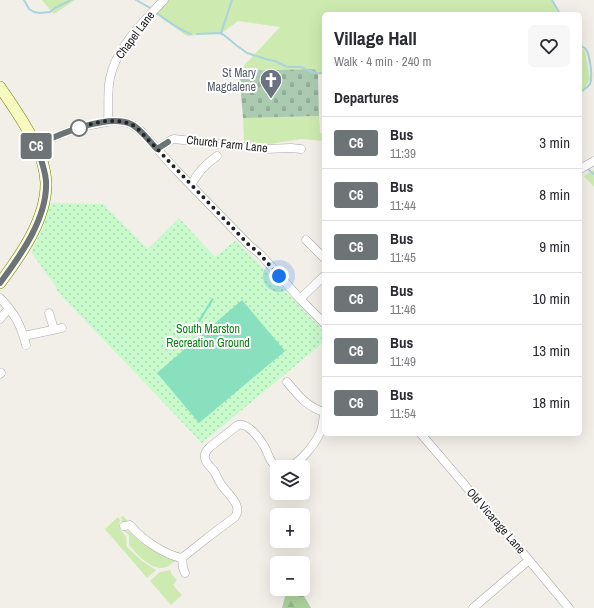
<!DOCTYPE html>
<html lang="en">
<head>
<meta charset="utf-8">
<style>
	body { margin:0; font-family:"Archivo Narrow",sans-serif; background:#f7f7f7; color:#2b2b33; height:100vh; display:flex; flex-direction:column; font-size:15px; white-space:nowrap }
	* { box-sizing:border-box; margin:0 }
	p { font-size:13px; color:#7c7c81 }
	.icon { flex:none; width:22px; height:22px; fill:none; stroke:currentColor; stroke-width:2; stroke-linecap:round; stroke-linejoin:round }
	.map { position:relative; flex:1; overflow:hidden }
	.sheet { position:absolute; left:322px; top:12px; width:260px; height:424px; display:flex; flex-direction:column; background:#fff; border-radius:6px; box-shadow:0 4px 16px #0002 }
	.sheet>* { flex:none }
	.badge { padding:0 8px; border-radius:3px; font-size:14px; line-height:26px }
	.controls { position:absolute; left:270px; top:460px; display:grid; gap:8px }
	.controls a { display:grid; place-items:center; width:40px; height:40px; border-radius:6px; background:#fff; box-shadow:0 4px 16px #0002; font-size:20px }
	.you { position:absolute; width:20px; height:20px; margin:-10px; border:3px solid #fff; border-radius:50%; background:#1a73e8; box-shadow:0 0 0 6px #1a73e833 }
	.map>.badge { position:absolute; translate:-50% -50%; box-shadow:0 0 0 2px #fff }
	h2 { padding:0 12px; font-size:15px; line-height:36px }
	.round { display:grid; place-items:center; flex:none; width:42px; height:42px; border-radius:6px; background:#f7f7f7 }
	.head { display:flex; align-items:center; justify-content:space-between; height:68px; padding:0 12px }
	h1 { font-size:19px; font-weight:700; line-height:30px }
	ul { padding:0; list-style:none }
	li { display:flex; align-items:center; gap:12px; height:52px; padding:0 12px; border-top:1px solid #e1e1e2 }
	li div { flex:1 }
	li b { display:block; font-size:15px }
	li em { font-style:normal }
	li .badge { min-width:44px; font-weight:700; text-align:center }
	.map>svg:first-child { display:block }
	.grass { fill:#cdebb0 }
	.forest { fill:url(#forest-firs) }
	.cemetery { fill:url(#cemetery-stones) }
	.park { fill:url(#park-dots) }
	.pitch { fill:#88e0be }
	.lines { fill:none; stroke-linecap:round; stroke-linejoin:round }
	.stream { stroke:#aad3df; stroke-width:2 }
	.street-casing { stroke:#a9a9a9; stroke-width:9 }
	.secondary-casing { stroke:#707d05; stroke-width:12 }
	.street { stroke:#fff; stroke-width:8 }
	.secondary { stroke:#f7fabf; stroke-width:11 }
	.line-casing { stroke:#fff; stroke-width:9 }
	.line { stroke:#6c7476; stroke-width:6 }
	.walk { stroke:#222; stroke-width:4; stroke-dasharray:0 7.2 }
	.stop-dot { fill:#fff; stroke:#6c7476; stroke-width:2 }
	.labels { text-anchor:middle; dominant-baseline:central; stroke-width:4; stroke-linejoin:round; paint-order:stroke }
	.street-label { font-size:12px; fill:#222; stroke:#fff }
	.worship-label { font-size:12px; fill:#5b616d; stroke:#fff; text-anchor:end }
	.park-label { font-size:12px; fill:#0c8416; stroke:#fff }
</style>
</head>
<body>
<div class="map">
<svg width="594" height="608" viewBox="0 0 594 608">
	<defs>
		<pattern id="forest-firs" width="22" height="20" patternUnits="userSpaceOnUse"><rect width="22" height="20" fill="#add19e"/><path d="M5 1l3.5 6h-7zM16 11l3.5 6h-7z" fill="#95b388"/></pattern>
		<pattern id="cemetery-stones" width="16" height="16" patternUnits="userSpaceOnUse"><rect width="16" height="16" fill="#aacbaf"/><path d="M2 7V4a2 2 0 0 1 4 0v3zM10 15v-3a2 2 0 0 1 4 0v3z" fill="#92ae96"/></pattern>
		<pattern id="park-dots" width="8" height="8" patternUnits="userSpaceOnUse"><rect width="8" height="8" fill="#c8facc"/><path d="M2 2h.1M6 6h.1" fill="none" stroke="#acd6af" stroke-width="1.8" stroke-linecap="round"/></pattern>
	</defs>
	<rect width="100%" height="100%" fill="#f2efe9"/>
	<path class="grass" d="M42,0H75L54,14Z
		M157,0H551L559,14H324V74L318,75L315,69L239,71L280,27L238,21L222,33L187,36L149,9Z
		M580,47L585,51L590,79L580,96Z
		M319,116L320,133H324V141L301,139L270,144L244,142L243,118Z
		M594,170V187L584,176Z
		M123,516L129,522L124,530L128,531L136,538H138C142,544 149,549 157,550C160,558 170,555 176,561C171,564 167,568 161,568C149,568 136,553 129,545V535C123,529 119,530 122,520L121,517Z
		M118,517L120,520C118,529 120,530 126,536L127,547L142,561L156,570L147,578L105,529Z
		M170,570L172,575L177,580L173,585L182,595L171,605L150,581L160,572Z"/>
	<path class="forest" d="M295,590L304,596L311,608H282L286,593Z"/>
	<path class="cemetery" d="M315,69L318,75L319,116L243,118L239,71Z"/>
	<path class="park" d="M46,203L103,204L148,249L179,218L215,257L236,240L324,331V342L202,443L57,291L56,287L31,252L43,227Z"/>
	<path class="pitch" d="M212,298L214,299L198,325L196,324Z
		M242,300L285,351L199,423L157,373Z"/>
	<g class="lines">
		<path class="stream" d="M24,0L29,9L34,12L40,13L50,12L55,8L71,0
			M136,0L152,9
			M552,0L560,14
			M155,12C168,21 177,29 191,34
			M221,33L232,0
			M197,34L220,33L224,35L236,45L247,53L269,60L275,61L287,67H301L314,73H324
			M580,45C583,47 586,48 587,51C590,58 593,77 590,84C587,88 583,90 580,93
			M586,167L592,173L594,174"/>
		<g class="street-casing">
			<path id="street" d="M108,122C109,107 107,92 110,78C116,48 143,22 164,0
				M36,145L64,133L85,126L112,121L125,122L131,124L142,132L176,170L249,245L261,255L300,299L324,323
				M157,149L171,140L174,139L265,149L291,148L301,149
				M580,169L594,161
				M191,185C199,171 204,166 217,156
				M306,240L324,258
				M0,298C14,312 21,325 26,345
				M300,299L324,276
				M49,313L54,329
				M0,319L9,308
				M24,336L62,328
				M0,374L1,373
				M287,382C298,395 307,407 324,412
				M421,434L523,553L569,608
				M289,467C301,462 315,444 320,433C323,427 323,420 324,414
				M124,526L130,525C141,539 165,555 182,558L207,538L235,517C243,506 229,495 223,487C219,482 217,476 214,471C211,467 205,463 205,458C204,453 207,450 210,447L238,425C248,422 260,439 264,446C269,454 269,463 278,467
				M182,558L183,568L185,573
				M473,608L529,560"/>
		</g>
		<g class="secondary-casing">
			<path id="secondary" d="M0,87C12,105 26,124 35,144C41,155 45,169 46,182C47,218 21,255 0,283"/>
		</g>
		<use href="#street" class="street"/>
		<use href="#secondary" class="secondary"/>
	</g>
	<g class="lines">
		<g class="line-casing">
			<path id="line" d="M0,283C21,255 48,217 46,181C45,168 40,157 36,145C58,135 107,113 131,124C141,129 149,141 157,149L168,142"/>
		</g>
		<use href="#line" class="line"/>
		<path class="walk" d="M79,128H78C96,122 119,116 136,127L227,222L249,245L258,252L279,276"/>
	</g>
	<defs>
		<g id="church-pin" transform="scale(1.15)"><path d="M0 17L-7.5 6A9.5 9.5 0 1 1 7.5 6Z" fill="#6b7280" stroke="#fff"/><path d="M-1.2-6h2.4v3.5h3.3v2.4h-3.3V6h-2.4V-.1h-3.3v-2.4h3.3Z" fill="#fff"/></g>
	</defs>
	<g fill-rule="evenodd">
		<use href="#church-pin" x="271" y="80"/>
	</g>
	<circle class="stop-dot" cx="79" cy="128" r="8"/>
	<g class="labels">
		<g class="street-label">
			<text transform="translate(135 35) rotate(-53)">Chapel Lane</text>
			<text transform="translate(227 144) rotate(6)">Church Farm Lane</text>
			<text transform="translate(496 521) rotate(49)">Old Vicarage Lane</text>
		</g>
		<g class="worship-label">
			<text x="256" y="73">St Mary<tspan x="256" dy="14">Magdalene</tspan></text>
		</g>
		<g class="park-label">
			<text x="208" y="329">South Marston<tspan x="208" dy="14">Recreation Ground</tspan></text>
		</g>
	</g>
</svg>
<div class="controls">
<a><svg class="icon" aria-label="layers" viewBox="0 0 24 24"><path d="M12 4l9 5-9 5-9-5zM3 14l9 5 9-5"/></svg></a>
<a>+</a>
<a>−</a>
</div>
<div class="you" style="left:279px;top:276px"></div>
<b class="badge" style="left:36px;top:146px;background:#6c7476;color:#fff">C6</b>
<section class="sheet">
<div class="head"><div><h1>Village Hall</h1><p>Walk · 4 min · 240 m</p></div><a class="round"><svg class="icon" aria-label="heart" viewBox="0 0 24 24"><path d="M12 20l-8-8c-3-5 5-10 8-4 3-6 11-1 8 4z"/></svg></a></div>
<h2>Departures</h2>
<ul>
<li><span class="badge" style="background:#6c7476;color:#fff">C6</span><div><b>Bus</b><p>11:39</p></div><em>3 min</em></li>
<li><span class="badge" style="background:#6c7476;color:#fff">C6</span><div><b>Bus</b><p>11:44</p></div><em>8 min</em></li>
<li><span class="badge" style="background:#6c7476;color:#fff">C6</span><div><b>Bus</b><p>11:45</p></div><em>9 min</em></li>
<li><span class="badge" style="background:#6c7476;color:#fff">C6</span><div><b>Bus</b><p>11:46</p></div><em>10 min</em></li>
<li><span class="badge" style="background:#6c7476;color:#fff">C6</span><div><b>Bus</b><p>11:49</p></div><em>13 min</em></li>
<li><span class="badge" style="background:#6c7476;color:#fff">C6</span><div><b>Bus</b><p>11:54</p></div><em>18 min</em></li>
</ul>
</section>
</div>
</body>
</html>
